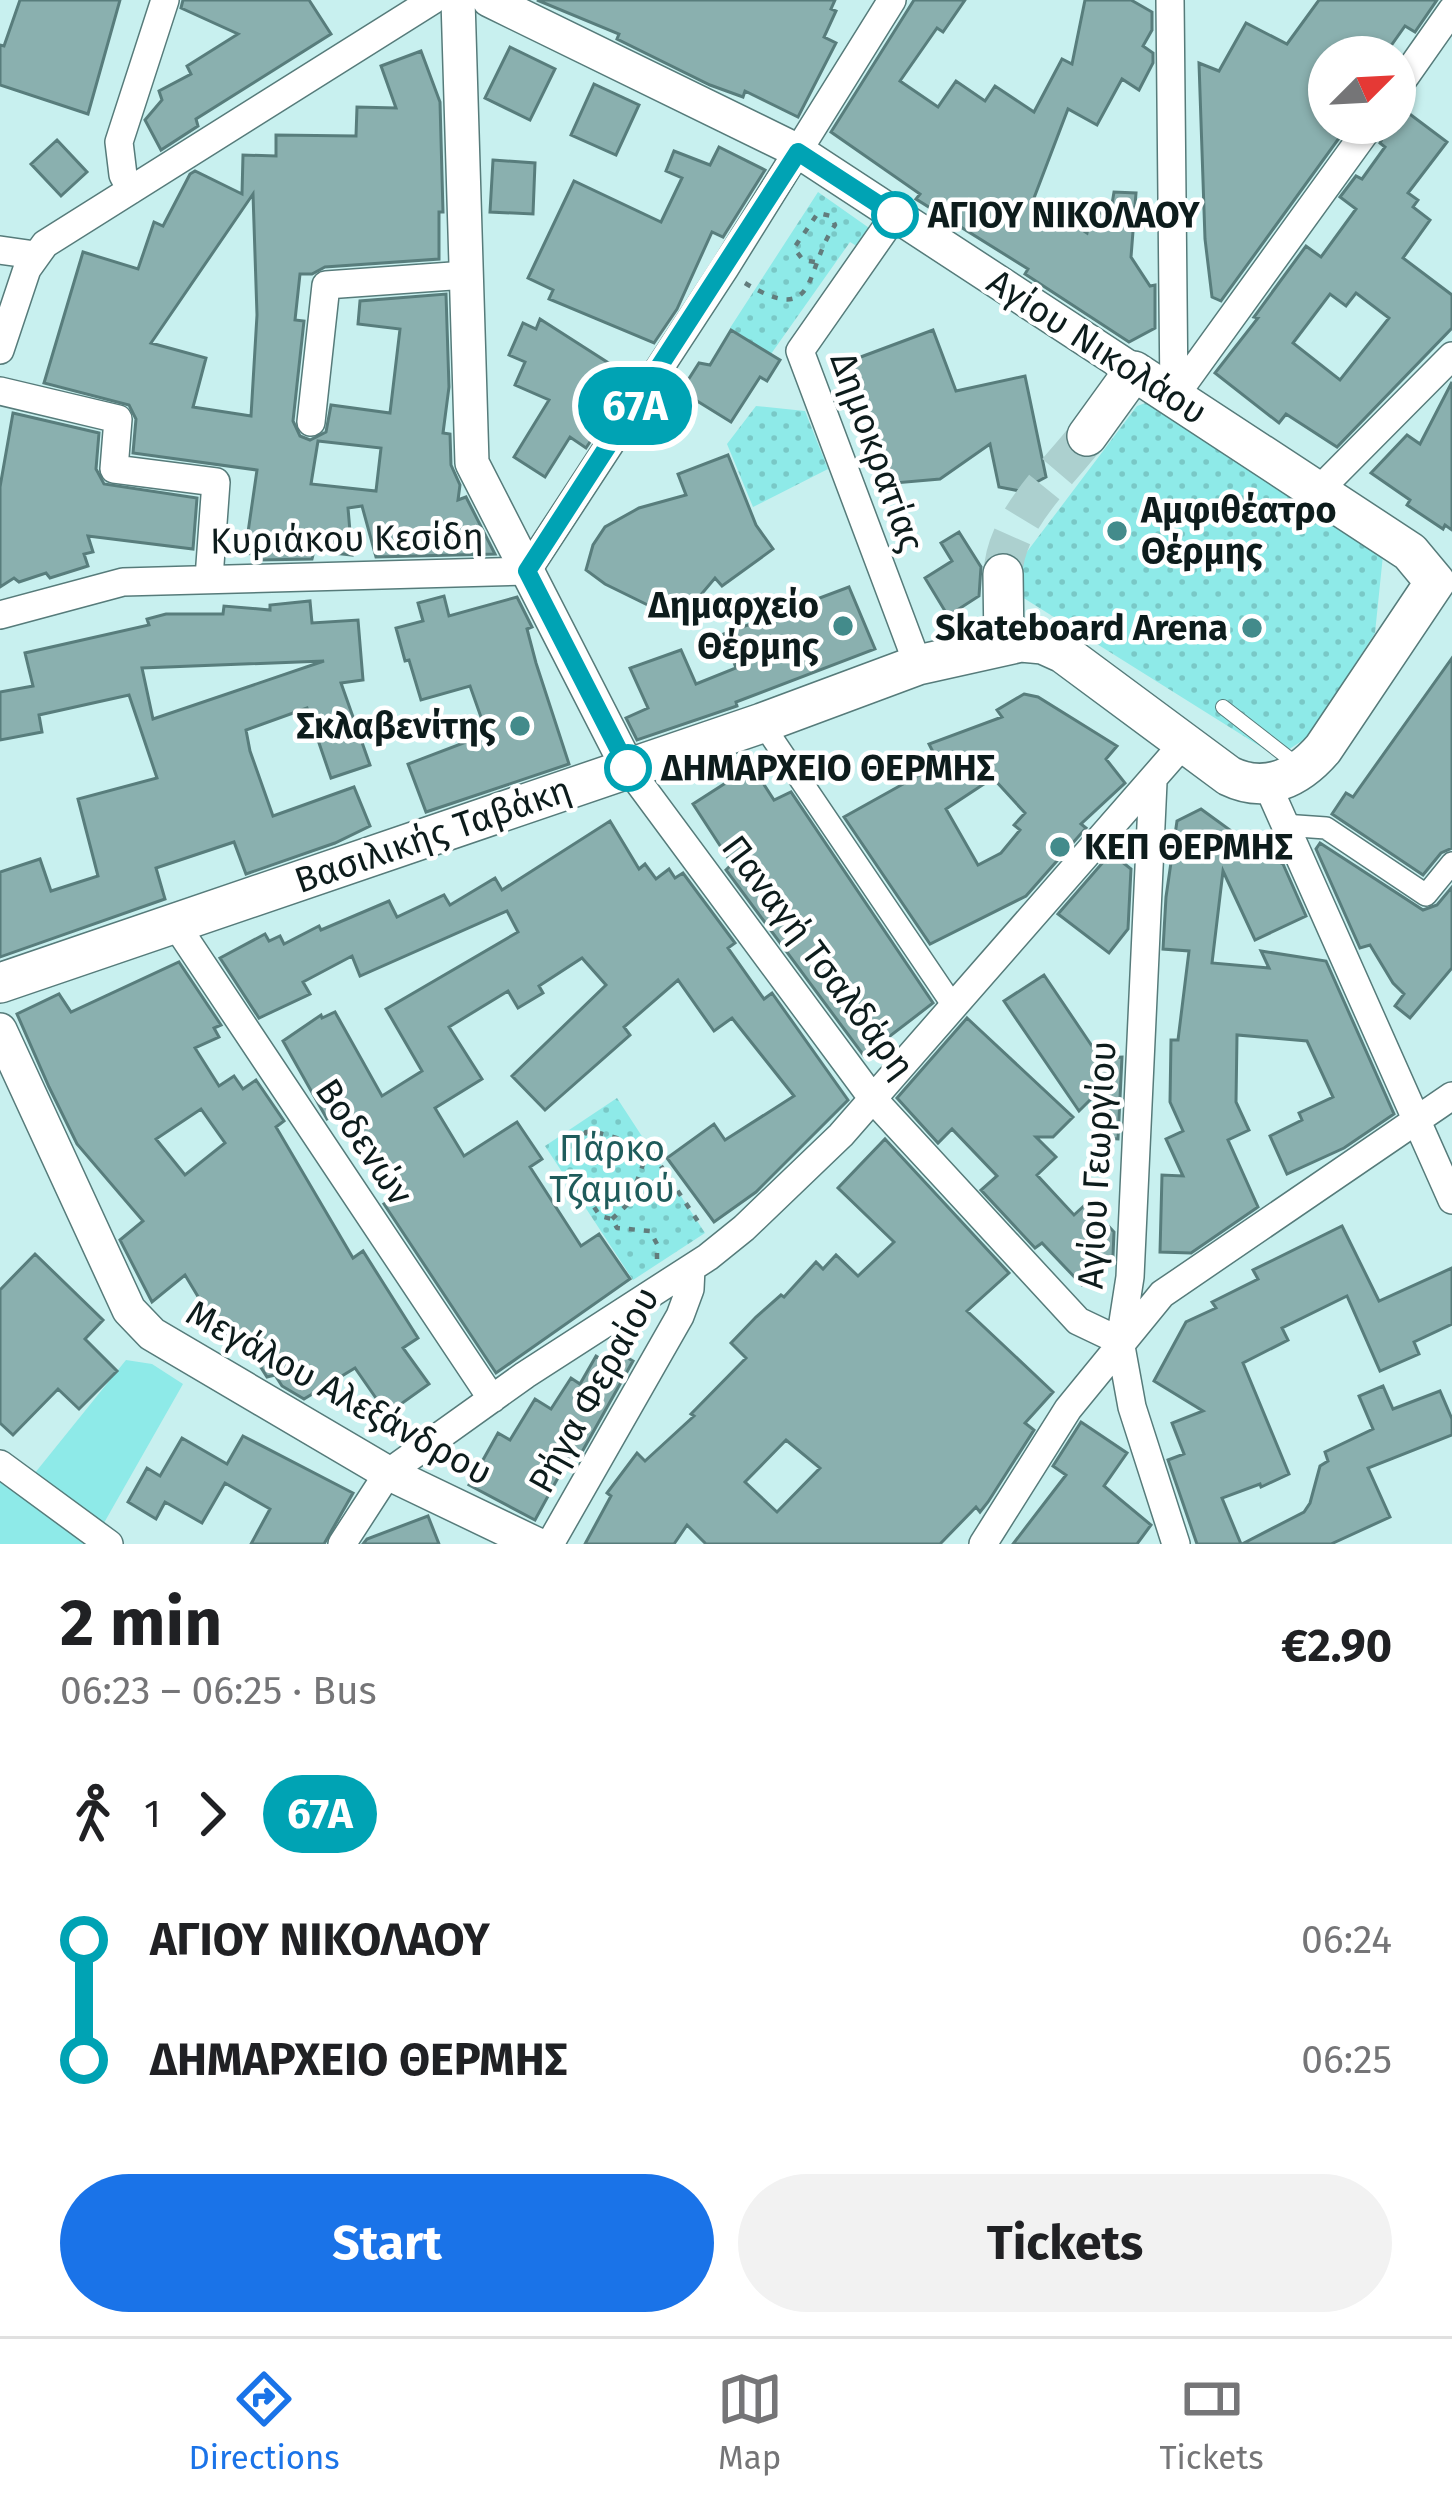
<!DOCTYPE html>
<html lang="en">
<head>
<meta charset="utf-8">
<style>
	body { margin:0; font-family:"Fira Sans",sans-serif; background:#f2f2f2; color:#202124; height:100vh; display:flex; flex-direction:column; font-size:45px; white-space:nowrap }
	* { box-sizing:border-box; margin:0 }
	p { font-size:39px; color:#757577 }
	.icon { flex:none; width:66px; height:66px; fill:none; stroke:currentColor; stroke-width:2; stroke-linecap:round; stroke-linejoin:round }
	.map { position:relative; height:1544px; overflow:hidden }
	.details { display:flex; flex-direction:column; background:#fff; flex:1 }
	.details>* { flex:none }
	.badge { padding:0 24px; border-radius:39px; font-size:42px; line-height:78px }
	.needle { width:78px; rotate:66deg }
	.fabs { position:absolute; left:1308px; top:36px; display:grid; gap:24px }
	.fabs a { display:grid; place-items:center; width:108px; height:108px; border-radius:50%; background:#fff; box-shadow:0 3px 9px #0004; font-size:60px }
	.map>.badge { position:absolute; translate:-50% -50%; box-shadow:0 0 0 6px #fff }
	.legs { display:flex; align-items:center; gap:18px; height:132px; padding:0 60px; font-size:39px }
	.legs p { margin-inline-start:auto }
	.head { display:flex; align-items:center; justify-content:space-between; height:204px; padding:0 60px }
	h1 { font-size:66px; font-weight:700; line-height:90px }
	.primary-button { display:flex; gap:24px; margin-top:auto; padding:24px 60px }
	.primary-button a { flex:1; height:138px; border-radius:72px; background:#1a73e8; color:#fff; font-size:48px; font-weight:700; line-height:138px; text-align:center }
	.primary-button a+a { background:#f2f2f2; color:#202124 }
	ul { padding:0 60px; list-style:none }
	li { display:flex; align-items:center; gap:42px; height:120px; font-size:45px }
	li i { display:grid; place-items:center; width:18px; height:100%; margin:0 15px; background:currentColor }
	li i::after { content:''; width:30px; height:30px; margin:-15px; border:9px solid; border-radius:50%; background:#fff }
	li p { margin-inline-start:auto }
	li:first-child i { background:linear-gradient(#0000 50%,currentColor 0) }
	li:last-child i { background:linear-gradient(currentColor 50%,#0000 0) }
	.tab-bar { display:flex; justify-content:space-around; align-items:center; height:168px; border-top:3px solid #e0e0e0; background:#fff; font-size:33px; color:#757577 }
	.tab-bar a { display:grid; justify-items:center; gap:6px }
	.tab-bar .current { color:#1a73e8 }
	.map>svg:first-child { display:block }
	.grass { fill:#8eeae8 }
	.park { fill:url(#park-dots) }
	.building { fill:#8ab0af; stroke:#587d7c; stroke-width:3; fill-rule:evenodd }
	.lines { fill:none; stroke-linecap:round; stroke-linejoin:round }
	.secondary-tunnel { stroke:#acd0cf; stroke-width:39; stroke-dasharray:39 20; stroke-linecap:butt }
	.service-casing { stroke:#567b7a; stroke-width:16 }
	.pedestrian-casing { stroke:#567b7a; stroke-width:24 }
	.minor-casing { stroke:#567b7a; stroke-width:30 }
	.tertiary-casing { stroke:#567b7a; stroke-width:36 }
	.secondary-casing { stroke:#567b7a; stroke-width:42 }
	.path { stroke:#627c7c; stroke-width:4.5; stroke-dasharray:6 9; stroke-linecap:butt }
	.service { stroke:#fff; stroke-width:14 }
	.pedestrian { stroke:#fff; stroke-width:21 }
	.minor { stroke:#fff; stroke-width:27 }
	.tertiary { stroke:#fff; stroke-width:33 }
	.secondary { stroke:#fff; stroke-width:39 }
	.line-1-casing { stroke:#fff; stroke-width:27 }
	.line-1 { stroke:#00a3b4; stroke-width:18 }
	.stop-1-dot { fill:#fff; stroke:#00a3b4; stroke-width:6 }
	.poi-dot { fill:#438b8b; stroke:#fff; stroke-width:4.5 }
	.labels { text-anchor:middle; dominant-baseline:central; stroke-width:9; stroke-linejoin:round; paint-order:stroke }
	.stop-label { font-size:36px; font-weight:bold; fill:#0d1c1c; stroke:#fff; text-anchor:start }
	.street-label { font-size:36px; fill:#0d1c1c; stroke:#fff }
	.poi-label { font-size:36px; font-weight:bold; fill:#0d1c1c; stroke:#fff; text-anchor:end }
	.park-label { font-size:36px; fill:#1f5c5b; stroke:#fff }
</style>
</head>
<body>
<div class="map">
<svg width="1452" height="1544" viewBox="0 0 1452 1544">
	<defs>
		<pattern id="park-dots" width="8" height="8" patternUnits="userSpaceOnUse" patternTransform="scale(3)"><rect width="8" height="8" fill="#8eeae8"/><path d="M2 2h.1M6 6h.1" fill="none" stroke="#79c8c6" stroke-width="1.8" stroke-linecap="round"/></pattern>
	</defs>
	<rect width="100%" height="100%" fill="#c8f0ef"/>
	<path class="grass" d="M126,1360L152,1364L183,1384L92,1544H0V1481L18,1494Z"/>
	<path class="park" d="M818,192L872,230L860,248L850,242L771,354L730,328Z
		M1154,400L1383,555L1375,633L1308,737L1277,757L1011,590V573L1137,406Z
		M756,406L805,411L828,469L753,507L727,444Z
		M617,1098L705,1233L633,1280L545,1146Z"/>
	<path class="building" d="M20,0H120L88,114L0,85V45L4,46Z
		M183,0H309L331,34L196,119L198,126L161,150L145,120L162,100L159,91L191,74L187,66L238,34L181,8Z
		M537,0H835L831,9L836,11L824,37L836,43L798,117L745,91L743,97L710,85L617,39L619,34Z
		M914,0H965L943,32L937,28L900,81L938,107L956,81L985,101L995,86L1034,112L1062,59L1072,64L1085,0H1131L1152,12V30L1143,46L1153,53V63L1139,90L1122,79L1097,125L1068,109L1034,198L1087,233L1092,210L1110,216L1114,192L1136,193L1131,257L1150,286L1155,285V328L1129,342L1025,274L1028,269L916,199L920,194L831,132Z
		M1319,0H1437L1415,32L1405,26L1383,57H1329V123H1350L1221,301L1212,297L1205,239L1199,63L1219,71L1246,23L1287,44Z
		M510,47L555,69L530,120L485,98Z
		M421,51L440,102L443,212H439V259L325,267L312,274H300L295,320L304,321L293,421L300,436L310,440L326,432L331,405L390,413L400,329L358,324L360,301L446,294L449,387L443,433L450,434L451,465L460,485L458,500L466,497L495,554L376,557L362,506L348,508L352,555L314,551L312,559L259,560V555L245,553L257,470L133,453L136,419L129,405L44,383L83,252L138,269L154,222L163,226L190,174L195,171L242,194L243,155L276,156V135L356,136L357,107L396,108L381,66ZM253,194L257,315L251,416L193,407L206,358L151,343ZM318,441L381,448L376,491L311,484Z
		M594,84L639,105L616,155L571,135Z
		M1403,109L1447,142L1408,193L1418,200L1413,207L1430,220L1403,258L1452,295V328L1337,447L1286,414L1279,423L1215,373L1258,318L1254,317L1306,246L1321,257L1356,209L1340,197L1356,176L1362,179L1385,147L1380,143L1390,123H1395ZM1356,293L1389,318L1340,380L1293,343L1330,294L1346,306Z
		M57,140L87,172L61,196L31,164Z
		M719,147L765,170L723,237L712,232L677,309L654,343L549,299L553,290L528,278L574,181L661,222L682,178L666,171L674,151L710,165Z
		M493,160L535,163L533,214L490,212Z
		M540,319L632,378L586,448L570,437L545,477L514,457L549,400L515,385L525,362L509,355L523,323L536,329Z
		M731,330L780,360L767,381L760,377L731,422L681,391L699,363L710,365Z
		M933,330L956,391L1025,376L1046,477L1020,491L999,487L990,444L940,479L895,483L850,361Z
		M1452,382V530L1445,525L1443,529L1407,505L1410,500L1371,473L1407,435L1420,444Z
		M13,413L99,433L96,469L104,484L197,498L193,549L88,536L93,552L84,554L88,566L50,578L46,573L19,582L14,578L0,587V487Z
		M728,455L756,525L773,549L722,586L715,578L688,610H658L605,584L586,570L593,545L605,527L639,508L686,495L678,474Z
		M959,532L981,567L979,596L948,616L925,578L952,561L941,543Z
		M849,587L875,649L736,702L737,706L637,740L626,718L648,708L630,668L681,650L696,684L736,668L724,634Z
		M444,596L449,616L517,597L532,627L527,629L536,663L569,764L426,812L408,764L487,734L470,686L421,700L409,660L405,661L396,628L423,621L418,603Z
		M310,601L312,623L358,620L363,680L341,683L370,765L331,778L307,708L246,730L250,751L273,816L354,787L370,826L335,843L246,874L234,842L156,868L165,899L0,957V872L40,859L51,891L98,876L78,799L157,778L129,695L39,715L42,732L0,740V692L33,686L25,653L149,625L147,619L166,614H223L224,606L270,610V605ZM324,661L153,719L142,668Z
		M1452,658V848L1441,853L1423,875L1332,814L1346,793L1353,797Z
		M1024,694L1038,697L1117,746L1106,759L1125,783L1081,824L1086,828L1026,896L930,944L844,817L939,764L929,744L1002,717L997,710ZM993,778L1025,813L1014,825L1020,830L1001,853L978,865L946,809Z
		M752,766L774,800L791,792L933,1003L864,1056L726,870L732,864L693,804Z
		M1201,809L1230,830L1228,838L1283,864L1306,916L1255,940L1223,871L1212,963L1269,968L1261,951L1326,961L1394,1114L1344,1148L1287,1174L1270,1136L1302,1120L1299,1113L1333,1097L1307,1041L1237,1035L1236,1102L1249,1130L1228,1140L1258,1207L1191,1253L1160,1252L1162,1175L1183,1176L1166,1139L1183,1131L1170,1102L1171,1040H1178L1189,951L1163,949L1166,897L1177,821Z
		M610,821L639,869L645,864L656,879L669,869L675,878L683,873L735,943L728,948L764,999L772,993L848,1100L756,1192L714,1222L667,1158L714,1124L725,1140L794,1096L732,1018L714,1031L678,980L624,1027L630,1035L545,1110L512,1076L606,985L582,958L539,986L543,993L518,1008L508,991L449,1027L482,1079L435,1108L464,1156L517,1122L542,1159L530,1167L581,1246L599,1234L630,1279L496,1373L384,1204L398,1195L350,1117L343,1110L327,1119L283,1041L321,1015L322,1018L335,1012L382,1096L422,1071L386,1009L518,932L507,911L360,976L352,956L303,982L310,994L259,1018L220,958L265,934L269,941L280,936L284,944L319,926L321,930L389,901L397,917L444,895L450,905L495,878L502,890Z
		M1320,843L1423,910L1437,905L1452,887V968L1410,1018L1395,1006L1404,994L1393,983L1370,945L1360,948L1316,849Z
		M1111,853L1131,869L1128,929L1109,953L1058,914Z
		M179,962L221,1025L214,1028L219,1037L195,1048L219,1086L234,1076L243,1089L256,1080L284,1121L276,1127L353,1258L363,1251L418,1338L403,1348L429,1384L387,1414L355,1368L304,1399L282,1386L275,1375L267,1377L237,1330L223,1338L185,1275L152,1302L120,1240L143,1221L77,1144L49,1087L17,1014L59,994L71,1012ZM201,1109L225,1143L185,1175L156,1139Z
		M1044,975L1100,1058L1122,1057L1118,1139L1101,1138L1102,1088L1079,1111L1004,1001Z
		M967,1018L1073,1117L1053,1137H1036L1056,1157L1037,1175L1074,1215L1087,1203L1114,1232L1113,1256L1082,1285L1042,1243L1035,1248L981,1190L997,1176L952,1129L938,1143L897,1098Z
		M885,1139L1009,1273L967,1311L1053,1392L1025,1423L1034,1430L988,1502L980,1512L976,1507L940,1544H706L687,1525L674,1544H585L611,1496L607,1493L637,1453L645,1461L694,1416L691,1414L746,1358L731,1343L756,1317L781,1295L784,1297L816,1262L823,1269L836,1255L858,1276L894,1242L838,1188ZM786,1440L820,1468L777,1512L745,1482Z
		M1342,1226L1379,1301L1452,1268V1324L1414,1342L1419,1354L1380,1371L1347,1296L1282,1328L1288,1340L1243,1363L1289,1474L1261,1487L1260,1484L1222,1498L1241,1544H1197L1168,1460L1184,1454L1172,1423L1203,1411L1154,1381L1186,1322L1216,1308L1212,1302L1258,1279L1253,1270Z
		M35,1254L103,1320L85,1339L117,1371L79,1409L58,1389L13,1435L0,1423V1290Z
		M616,1351L633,1361L578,1459L571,1454L535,1520L469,1485L498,1433L510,1440L535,1399L551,1409L571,1378L580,1384L596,1356L609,1364Z
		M1383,1386L1393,1409L1440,1391L1452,1419V1435L1368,1468L1390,1517L1331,1544H1242L1304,1512L1310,1503L1320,1466L1328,1461L1325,1452L1373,1429L1359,1396Z
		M1081,1422L1127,1453L1104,1486L1151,1525L1137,1544H1013L1066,1475L1053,1466Z
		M243,1436L353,1493L324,1544H251L270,1509L225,1483L202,1523L165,1502L156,1519L128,1502L147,1468L160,1476L182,1438L227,1464Z
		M428,1516L439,1544H363L367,1539Z"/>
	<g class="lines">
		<path class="secondary-tunnel" d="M1003,574C1005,521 1056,476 1087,436"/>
		<g class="service-casing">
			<path id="service" d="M1223,707L1300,767"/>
		</g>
		<g class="pedestrian-casing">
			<path id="pedestrian" d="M762,723L954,1007
				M1283,825L1326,828L1426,895L1452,863"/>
		</g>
		<g class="minor-casing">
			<path id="minor" d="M1170,0L1174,397
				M1395,91L1452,10
				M131,190L123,175L119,142L165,0
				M895,215L800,351L918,665
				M0,250L35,255
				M0,350L27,269L45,244L433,0
				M0,391L118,419L114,469L216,482L209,578
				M1174,397L1372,123
				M311,422L326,285L466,275
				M1318,491L1452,356
				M0,615L123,582L527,571L725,268L892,0
				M628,768L873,1099L1078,1321L1120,1341
				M1153,782L1130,1277L1120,1341L1132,1407L1176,1544
				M1267,784L1452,1200
				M176,925L492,1399
				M0,1464L109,1544
				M342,1544L388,1473L525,1375L708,1257L744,1228L841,1135L1183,744
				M550,1544L680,1316L690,1289L691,1268
				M983,1544L1068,1409L1162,1294L1452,1096"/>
		</g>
		<g class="tertiary-casing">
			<path id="tertiary" d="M458,0L472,463L628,768
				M489,0L798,151L1134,371
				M0,1030L129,1310L152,1334L388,1473L536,1544"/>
		</g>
		<g class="secondary-casing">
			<path id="secondary" d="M1087,436L1134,371L1410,552L1435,582
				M1003,574L1004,645
				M0,983L762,723L918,665L1021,642L1043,644L1063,653L1229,776C1266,794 1298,778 1323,749L1435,582"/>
		</g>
		<path class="path" d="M745,283C820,328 803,271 835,225L831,216L818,213L794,248L803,260L815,262
			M612,1219L629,1203L649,1148
			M657,1259V1244L650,1231L617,1228L612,1219L600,1216L588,1198L575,1192C580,1169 573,1153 586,1132C599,1130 632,1144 649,1148L701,1226"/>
		<use href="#service" class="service"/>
		<use href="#pedestrian" class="pedestrian"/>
		<use href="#minor" class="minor"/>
		<use href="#tertiary" class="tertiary"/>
		<use href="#secondary" class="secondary"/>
	</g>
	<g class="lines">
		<g class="line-1-casing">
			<path id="line-1" d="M628,768L527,571L798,152L895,215"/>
		</g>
		<use href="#line-1" class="line-1"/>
	</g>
	<g class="stop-1-dot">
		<circle cx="895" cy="215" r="21"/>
		<circle cx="628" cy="768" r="21"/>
	</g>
	<g class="poi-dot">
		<circle cx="1117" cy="531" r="12"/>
		<circle cx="843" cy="626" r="12"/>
		<circle cx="1252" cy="628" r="12"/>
		<circle cx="520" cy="726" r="12"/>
		<circle cx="1060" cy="847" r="12"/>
	</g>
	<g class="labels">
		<g class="stop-label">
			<text x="928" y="215">ΑΓΙΟΥ ΝΙΚΟΛΑΟΥ</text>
			<text x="661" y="768">ΔΗΜΑΡΧΕΙΟ ΘΕΡΜΗΣ</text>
		</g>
		<g class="street-label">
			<text transform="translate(1097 347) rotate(33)">Αγίου Νικολάου</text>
			<text transform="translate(877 452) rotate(70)">Δημοκρατίας</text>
			<text transform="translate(347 539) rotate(-1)">Κυριάκου Κεσίδη</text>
			<text transform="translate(433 835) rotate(-19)">Βασιλικής Ταβάκη</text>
			<text transform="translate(818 957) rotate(53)">Παναγή Τσαλδάρη</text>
			<text transform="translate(364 1142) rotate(56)">Βοδενών</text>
			<text transform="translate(1097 1165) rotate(-87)">Αγίου Γεωργίου</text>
			<text transform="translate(594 1390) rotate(-61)">Ρήγα Φεραίου</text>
			<text transform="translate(339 1393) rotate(29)">Μεγάλου Αλεξάνδρου</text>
		</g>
		<g class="poi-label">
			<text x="1141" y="510" text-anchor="start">Αμφιθέατρο<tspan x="1141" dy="41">Θέρμης</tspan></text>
			<text x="819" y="605">Δημαρχείο<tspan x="819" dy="41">Θέρμης</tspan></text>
			<text x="1228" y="628">Skateboard Arena</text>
			<text x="496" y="726">Σκλαβενίτης</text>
			<text x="1084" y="847" text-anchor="start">ΚΕΠ ΘΕΡΜΗΣ</text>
		</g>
		<g class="park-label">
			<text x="612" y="1149">Πάρκο<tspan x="612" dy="41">Τζαμιού</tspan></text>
		</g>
	</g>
</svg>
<div class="fabs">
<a><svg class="needle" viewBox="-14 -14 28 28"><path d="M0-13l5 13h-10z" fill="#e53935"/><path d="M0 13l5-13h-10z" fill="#757577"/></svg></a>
</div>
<b class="badge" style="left:635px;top:406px;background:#00a3b4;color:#fff">67Α</b>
</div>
<section class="details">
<div class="head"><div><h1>2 min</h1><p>06:23 – 06:25 · Bus</p></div><b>€2.90</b></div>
<div class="legs"><svg class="icon" aria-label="walk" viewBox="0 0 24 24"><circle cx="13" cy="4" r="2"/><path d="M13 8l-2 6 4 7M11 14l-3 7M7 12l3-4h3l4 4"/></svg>1<svg class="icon" aria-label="forward" viewBox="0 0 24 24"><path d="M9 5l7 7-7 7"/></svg><b class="badge" style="background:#00a3b4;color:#fff">67Α</b></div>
<ul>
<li><i style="color:#00a3b4"></i><b>ΑΓΙΟΥ ΝΙΚΟΛΑΟΥ</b><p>06:24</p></li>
<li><i style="color:#00a3b4"></i><b>ΔΗΜΑΡΧΕΙΟ ΘΕΡΜΗΣ</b><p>06:25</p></li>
</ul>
<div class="primary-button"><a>Start</a><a>Tickets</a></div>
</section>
<nav class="tab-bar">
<a class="current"><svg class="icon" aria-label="directions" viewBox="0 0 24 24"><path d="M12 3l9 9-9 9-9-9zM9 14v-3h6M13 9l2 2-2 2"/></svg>Directions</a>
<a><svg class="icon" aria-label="map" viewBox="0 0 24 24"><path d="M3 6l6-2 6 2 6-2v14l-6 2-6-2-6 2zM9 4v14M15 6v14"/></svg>Map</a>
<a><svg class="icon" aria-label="tickets" viewBox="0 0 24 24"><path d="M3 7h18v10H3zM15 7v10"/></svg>Tickets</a>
</nav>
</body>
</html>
